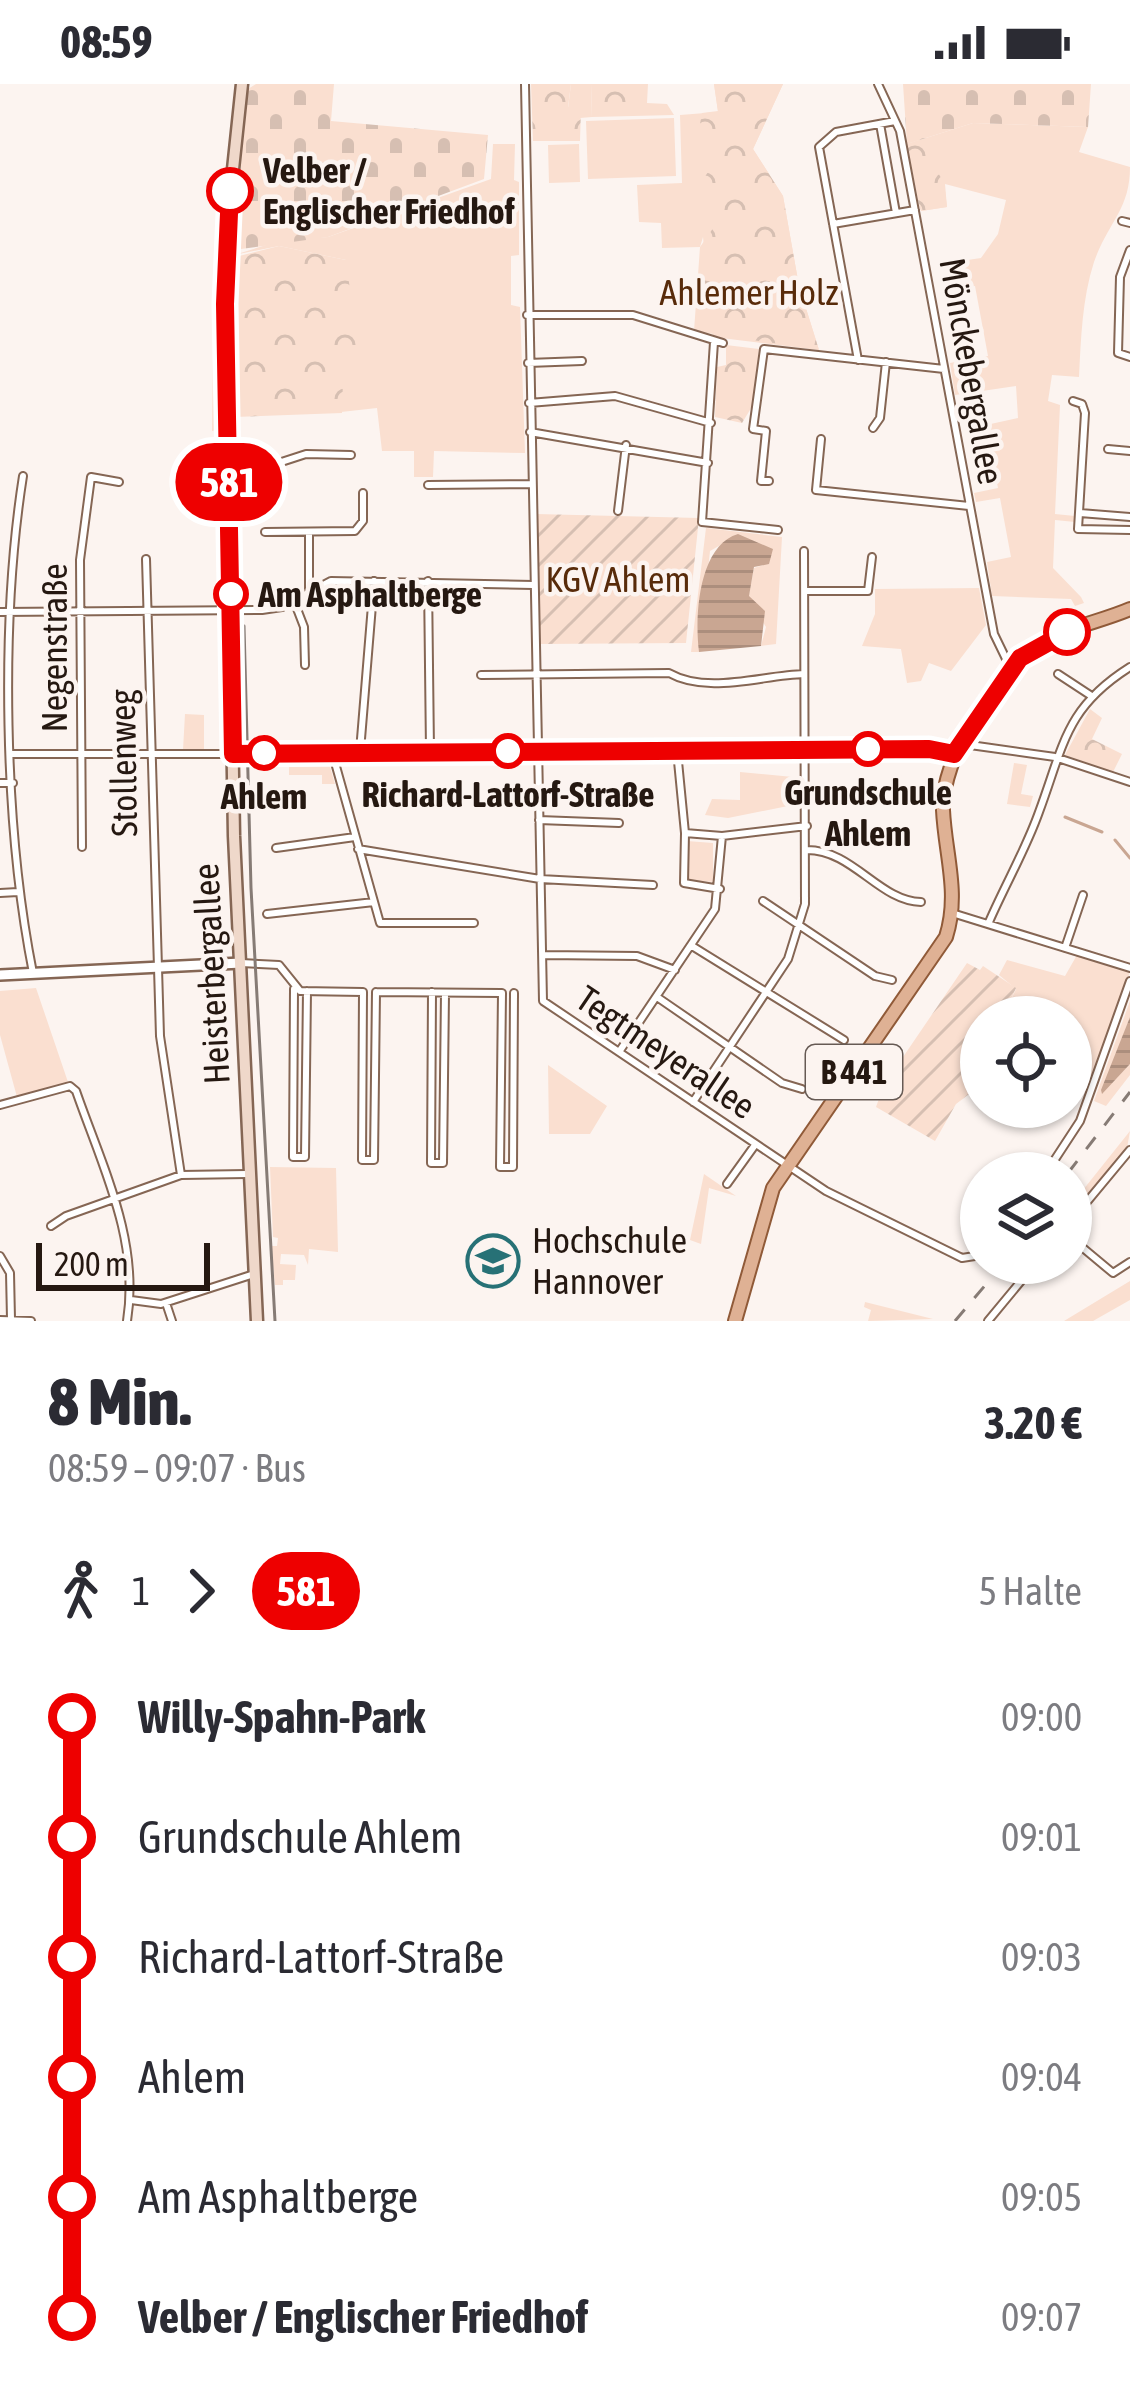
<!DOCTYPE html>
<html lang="de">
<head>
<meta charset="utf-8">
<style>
	body { margin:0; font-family:"Asap Condensed",sans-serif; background:#f2f2f3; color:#2b2b33; height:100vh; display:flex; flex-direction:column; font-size:45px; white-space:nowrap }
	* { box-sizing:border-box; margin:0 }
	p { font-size:39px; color:#7c7c81 }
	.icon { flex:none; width:66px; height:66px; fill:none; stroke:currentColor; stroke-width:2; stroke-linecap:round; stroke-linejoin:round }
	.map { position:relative; height:1237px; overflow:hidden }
	.details { display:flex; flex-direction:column; background:#fff; flex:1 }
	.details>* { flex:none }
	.badge { padding:0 24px; border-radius:39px; font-size:42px; line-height:78px }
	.controls { position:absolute; left:960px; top:912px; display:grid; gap:24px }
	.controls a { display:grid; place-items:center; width:132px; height:132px; border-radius:50%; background:#fff; box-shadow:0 3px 9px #0004; font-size:60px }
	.scale { position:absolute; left:36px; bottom:30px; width:174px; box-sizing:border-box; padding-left:12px; border:6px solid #251811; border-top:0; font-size:33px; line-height:42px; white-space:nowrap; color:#251811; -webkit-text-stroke:9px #fcf4f0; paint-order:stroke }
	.map>.badge { position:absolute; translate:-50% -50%; box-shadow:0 0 0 6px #fff }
	.legs { display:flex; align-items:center; gap:18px; height:132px; padding:0 48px; font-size:39px }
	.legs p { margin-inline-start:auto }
	.headline { display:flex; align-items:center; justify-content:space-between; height:204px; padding:0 48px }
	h1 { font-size:66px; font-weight:800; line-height:90px }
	ul { padding:0 48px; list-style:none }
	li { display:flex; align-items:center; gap:42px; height:120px; font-size:45px }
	li i { display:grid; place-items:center; width:18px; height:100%; margin:0 15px; background:currentColor }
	li i::after { content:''; width:30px; height:30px; margin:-15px; border:9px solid; border-radius:50%; background:#fff }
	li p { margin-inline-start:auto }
	li:first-child i { background:linear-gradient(#0000 50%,currentColor 0) }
	li:last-child i { background:linear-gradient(currentColor 50%,#0000 0) }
	.status { display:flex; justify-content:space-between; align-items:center; height:84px; padding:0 60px; background:#fff; direction:ltr }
	.status svg { height:33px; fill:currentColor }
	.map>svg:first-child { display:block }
	.green { fill:#fadfd0 }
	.forest { fill:url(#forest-crowns) }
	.cemetery { fill:url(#cemetery-stones) }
	.garden { fill:url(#garden-furrows) }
	.water { fill:url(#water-rules) }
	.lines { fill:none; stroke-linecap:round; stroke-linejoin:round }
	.stream { stroke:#c9a692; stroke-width:3 }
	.minor-casing { stroke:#856654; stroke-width:10 }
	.tertiary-casing { stroke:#856654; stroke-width:14 }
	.secondary-casing { stroke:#856654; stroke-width:15 }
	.primary-casing { stroke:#905a38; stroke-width:16 }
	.minor { stroke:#fff; stroke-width:6 }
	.tertiary { stroke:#fff; stroke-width:9 }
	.secondary { stroke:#efd8ca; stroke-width:10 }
	.primary { stroke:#dfb194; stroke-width:12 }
	.tram { stroke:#867b75; stroke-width:3 }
	.rail { stroke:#867b75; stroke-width:3; stroke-dasharray:15 15; stroke-linecap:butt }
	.line-1-casing { stroke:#fff; stroke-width:27 }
	.line-1 { stroke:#e00; stroke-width:18 }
	.stop-1-dot { fill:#fff; stroke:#e00; stroke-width:6 }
	.labels { text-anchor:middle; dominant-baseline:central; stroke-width:9; stroke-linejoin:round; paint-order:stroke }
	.shield { fill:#fcf4f0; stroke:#665a54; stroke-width:3 }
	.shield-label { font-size:33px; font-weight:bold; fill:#251811 }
	.stop-label { font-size:36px; font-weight:bold; fill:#251811; stroke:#fcf4f0 }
	.park-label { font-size:36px; fill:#582b0a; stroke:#fcf4f0 }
	.street-label { font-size:36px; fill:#251811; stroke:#fcf4f0 }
	.poi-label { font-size:36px; fill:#251811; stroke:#fcf4f0; text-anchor:start }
</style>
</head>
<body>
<div class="status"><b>08:59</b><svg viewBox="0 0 49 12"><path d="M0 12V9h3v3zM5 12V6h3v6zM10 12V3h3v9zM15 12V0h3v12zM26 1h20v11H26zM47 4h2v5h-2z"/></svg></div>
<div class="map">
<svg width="1130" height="1237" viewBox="0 0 1130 1237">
	<defs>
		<pattern id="forest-crowns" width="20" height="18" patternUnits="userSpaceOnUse" patternTransform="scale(3)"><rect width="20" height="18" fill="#fadfd0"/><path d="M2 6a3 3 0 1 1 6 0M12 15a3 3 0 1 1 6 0" fill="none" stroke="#d6bfb2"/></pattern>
		<pattern id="cemetery-stones" width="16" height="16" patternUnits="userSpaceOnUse" patternTransform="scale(3)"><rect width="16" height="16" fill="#fadfd0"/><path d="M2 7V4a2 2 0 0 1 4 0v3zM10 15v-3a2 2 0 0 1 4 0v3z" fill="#d6bfb2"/></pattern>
		<pattern id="garden-furrows" width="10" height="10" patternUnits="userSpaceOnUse" patternTransform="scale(3)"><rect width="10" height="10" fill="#fadfd0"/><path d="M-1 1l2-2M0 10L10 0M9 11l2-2" fill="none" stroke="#d6bfb2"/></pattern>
		<pattern id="water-rules" width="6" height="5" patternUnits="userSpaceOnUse" patternTransform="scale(3)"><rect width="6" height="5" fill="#c9a692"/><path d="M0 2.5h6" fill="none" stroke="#ac8e7d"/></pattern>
	</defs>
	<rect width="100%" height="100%" fill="#fcf4f0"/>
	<path class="green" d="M571,0H591L592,33L580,34V24H568Z
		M714,0H783L753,65L783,112L799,202L819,266L713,253L703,153L700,163L662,164L661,139L639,138L637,101L682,99L680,31L718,28Z
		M674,34L676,92L588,95L586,37Z
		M973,39L1088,43L1079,68L1130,83C1130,126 1108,138 1094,178C1082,215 1081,255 1079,293L1052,291L1048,317L1060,321L1055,430L1075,432V438L1055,436L1053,484L1081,513L1084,519L1075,522L1071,515L992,512L987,478L1011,473L1000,414L976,418L974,409L998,404L986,341L1018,334L1016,302L955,311L950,279L988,272L975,202L959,204L954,178L981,174L998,150L1006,116L945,100L947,123L921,127L907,60Z
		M493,60H515L514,96L519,98V171L511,172V221L520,223L525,369L434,367L433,393H414V367H382L377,324L341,328L346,176L279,162L234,171L279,157L328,153L491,95Z
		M579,60L580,98L549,99L548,61Z
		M224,79L217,346L212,347L214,200Z
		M706,444L782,453L776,560L761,562L766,543L748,515L754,484L769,479L738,451L710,467L699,568H691Z
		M979,504L986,541L951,587L929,579L921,597L907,599L901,565L862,562L875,530V505Z
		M185,630L204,631V666H183Z
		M328,676L335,700H322V691H289V677Z
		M1014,679L1027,681L1021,710L1033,712L1030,723L1007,720Z
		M740,688L793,693V721L728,734L705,731L712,715L740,716Z
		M687,757L713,759V798L687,796Z
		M1077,871L1130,888L1087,1010L1071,1004V933H1003L1016,905L999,891L1007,876L1065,892Z
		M36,904L69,1001L17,1013L0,951V907Z
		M1130,917V933L1102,1009L1130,980V991L1106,1022L1094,1017Z
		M548,981L607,1022L590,1050H549Z
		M1130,1047L1127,1064L1071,1133V1121Z
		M270,1083L336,1084L338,1168L309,1165L308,1181L304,1171L281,1170L280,1180L296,1181L295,1196H283V1201H275L271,1162H277L278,1154L273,1153Z
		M704,1090L736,1112L709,1104L701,1160L690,1156Z
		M1130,1197V1216L1093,1237H1064Z
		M865,1218L933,1235L868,1237L871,1226L864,1223Z"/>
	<path class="forest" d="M531,0H571L568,23L581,24L580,57H533Z
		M591,0H648L647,19L667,20L674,31L592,33Z
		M714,0H783L753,65L783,112L799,202L819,266L694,247L700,163L716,140L719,121L704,94L719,72V60L700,40L702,29L718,27Z
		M919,56L944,99L947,123L921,127L919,121L907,60Z
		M279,162L346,176L359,273L343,295L342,329L234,333L231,174Z
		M726,261L759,265L753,321L742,339L715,333L717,283L726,281Z
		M1090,625L1102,634L1092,655L1122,670L1113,688L1065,671Z"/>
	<path class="cemetery" d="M256,0H334L331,37L488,51L484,95L328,153L241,165L237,117L247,109L238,99L248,5Z
		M903,0H1091L1088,43L973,39L907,60Z"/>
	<path class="garden" d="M536,430L699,434L686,559L540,560Z
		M967,879L980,886L983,882L1016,904L1003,933H981V1001L956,1020L935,1057L876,1023L884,1001Z"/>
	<path class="water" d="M738,450L773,465L769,480L754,483L749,512L765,527L761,562L699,568C694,528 700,461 738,450Z
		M1130,933V980L1102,1010L1101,1006Z"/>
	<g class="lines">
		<path class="stream" d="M1065,733L1102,748
			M1115,756L1130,774"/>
		<g class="minor-casing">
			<path id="minor" d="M525,0L543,917L826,1107L962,1174L981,1171
				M878,0L900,47L994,550L1009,581
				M880,40L896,129
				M1122,137L1130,139
				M833,140L915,126
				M1130,166L1120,193L1118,269L1130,273
				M527,231H633L723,259
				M714,258L702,438L778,446
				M858,276L819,63L836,48L895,37
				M528,279L582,277
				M1073,317L1082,320L1085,329L1078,445L1130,446
				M529,319L615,312L711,339
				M873,344L880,334L886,278
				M530,348L708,379
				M821,355L816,406L969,422
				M1108,365L1130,367
				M23,392C0,539 4,743 33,889
				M229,395L306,370L351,371
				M769,397H761L766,347L753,345L764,265L944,285
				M428,401L531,400
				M618,427L626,361
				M1080,429L1130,433
				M265,448L355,447L363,437V409
				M309,448V507
				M146,475L160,952L181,1091
				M428,497L430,667
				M805,507H868L872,473
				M294,517L304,543L305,581
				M0,528L262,526L282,523L331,497L533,501
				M1058,590L1090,611
				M481,591L669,589C708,611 762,591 804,590
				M970,661L1055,673L1130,698
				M360,667L374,497
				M332,668L380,839H474
				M12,670H233
				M0,699H13
				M539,736L619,739
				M685,749L684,799L720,805
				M722,752L807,742
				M82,763L80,476L91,393L119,398
				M276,764L355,753
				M358,765L540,795L653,801
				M807,766C853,766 879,817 921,818
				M0,809L18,808
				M763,817L875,892L892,896
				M952,829L1130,884
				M267,830L374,818
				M989,838C1005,801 1026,765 1039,728C1064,661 1065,624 1130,583
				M692,862L844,956
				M1065,864L1083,811
				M544,871L637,872L675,886
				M241,879L279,881L300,907L363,908
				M294,905L293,1073H305L307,907
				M363,908L362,1076H374L376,908
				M376,908L501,909
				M432,908L431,1079H443L445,909
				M502,909L500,1083H513L514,909
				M657,913L782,999L802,1005
				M619,968L715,825L722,752L685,749L677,667
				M693,1018L788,875L805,820L804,467
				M0,1021L70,1002L76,1007C102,1082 140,1156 127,1237
				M1046,1089L1080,1037L1130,897
				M727,1100L755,1061
				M1071,1137L1130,1066
				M51,1142L66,1132L181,1091L247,1090
				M1071,1154L1113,1189L1130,1178
				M0,1172L10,1189L11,1235
				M131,1216L161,1220L254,1190
				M166,1219L172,1237
				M0,1236L31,1237
				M988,1237L1036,1179"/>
		</g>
		<g class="tertiary-casing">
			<path id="tertiary" d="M233,670L929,665L954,670
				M0,891L241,879"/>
		</g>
		<g class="secondary-casing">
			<path id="secondary" d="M242,0L227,142L225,220L234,752L257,1237"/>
		</g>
		<g class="primary-casing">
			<path id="primary" d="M735,1237L773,1104L946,853C960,809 945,770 943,726C941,676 994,589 1036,562C1063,544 1100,538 1130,525"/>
		</g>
		<use href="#minor" class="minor"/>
		<use href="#tertiary" class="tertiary"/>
		<use href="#secondary" class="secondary"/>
		<use href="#primary" class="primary"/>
		<path class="tram" d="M244,542L251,804L275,1237"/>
		<path class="rail" d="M1068,1089L1130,1008
			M955,1237L1004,1179"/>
	</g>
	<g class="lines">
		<g class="line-1-casing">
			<path id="line-1" d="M230,107L225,220L233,670L929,665L954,670L1020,574L1067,548"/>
		</g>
		<use href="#line-1" class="line-1"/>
	</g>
	<defs>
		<g id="university-ring" transform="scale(2.7)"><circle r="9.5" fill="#fcf4f0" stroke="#277176" stroke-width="1.5"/><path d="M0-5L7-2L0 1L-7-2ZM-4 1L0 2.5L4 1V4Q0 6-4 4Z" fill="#277176"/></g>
	</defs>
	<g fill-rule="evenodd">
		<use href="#university-ring" x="493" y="1177"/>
	</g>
	<g class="stop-1-dot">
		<circle cx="230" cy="107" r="21"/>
		<circle cx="231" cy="510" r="15"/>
		<circle cx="1067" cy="548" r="21"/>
		<circle cx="868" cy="665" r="15"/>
		<circle cx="508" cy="667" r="15"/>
		<circle cx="264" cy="669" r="15"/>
	</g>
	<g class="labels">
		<rect class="shield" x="806" y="961" width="96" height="54" rx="9"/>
		<g class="shield-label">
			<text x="854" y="988">B 441</text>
		</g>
		<g class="stop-label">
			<text x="263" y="86" text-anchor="start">Velber /<tspan x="263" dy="41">Englischer Friedhof</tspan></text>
			<text x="258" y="510" text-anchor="start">Am Asphaltberge</text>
			<text x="868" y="708">Grundschule<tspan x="868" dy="41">Ahlem</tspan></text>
			<text x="508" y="710">Richard-Lattorf-Straße</text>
			<text x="264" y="712">Ahlem</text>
		</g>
		<g class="park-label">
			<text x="749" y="208">Ahlemer Holz</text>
			<text x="618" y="495">KGV Ahlem</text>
		</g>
		<g class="street-label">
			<text transform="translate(972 287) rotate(80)">Mönckebergallee</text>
			<text transform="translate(54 564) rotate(-90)">Negenstraße</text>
			<text transform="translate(123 679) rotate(-91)">Stollenweg</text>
			<text transform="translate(211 890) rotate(-93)">Heisterbergallee</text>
			<text transform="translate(666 968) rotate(34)">Tegtmeyerallee</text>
		</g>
		<g class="poi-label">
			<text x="532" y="1156">Hochschule<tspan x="532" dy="41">Hannover</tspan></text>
		</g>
	</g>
</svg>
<div class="controls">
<a><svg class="icon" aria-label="locate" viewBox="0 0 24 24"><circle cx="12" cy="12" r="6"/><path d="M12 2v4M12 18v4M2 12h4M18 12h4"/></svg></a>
<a><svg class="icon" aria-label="layers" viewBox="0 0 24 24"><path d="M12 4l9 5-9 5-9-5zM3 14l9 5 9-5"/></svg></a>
</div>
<div class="scale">200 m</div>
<b class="badge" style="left:229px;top:398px;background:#e00;color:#fff">581</b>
</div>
<section class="details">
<div class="headline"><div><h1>8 Min.</h1><p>08:59 – 09:07 · Bus</p></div><b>3.20 €</b></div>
<div class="legs"><svg class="icon" aria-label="walk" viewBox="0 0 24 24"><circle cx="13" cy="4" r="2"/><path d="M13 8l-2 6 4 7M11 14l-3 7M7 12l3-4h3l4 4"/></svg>1<svg class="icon" aria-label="forward" viewBox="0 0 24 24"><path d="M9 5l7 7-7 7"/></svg><b class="badge" style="background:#e00;color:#fff">581</b><p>5 Halte</p></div>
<ul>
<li><i style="color:#e00"></i><b>Willy-Spahn-Park</b><p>09:00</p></li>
<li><i style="color:#e00"></i><span>Grundschule Ahlem</span><p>09:01</p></li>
<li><i style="color:#e00"></i><span>Richard-Lattorf-Straße</span><p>09:03</p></li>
<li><i style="color:#e00"></i><span>Ahlem</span><p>09:04</p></li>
<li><i style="color:#e00"></i><span>Am Asphaltberge</span><p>09:05</p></li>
<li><i style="color:#e00"></i><b>Velber / Englischer Friedhof</b><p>09:07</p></li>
</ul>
</section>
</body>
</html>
